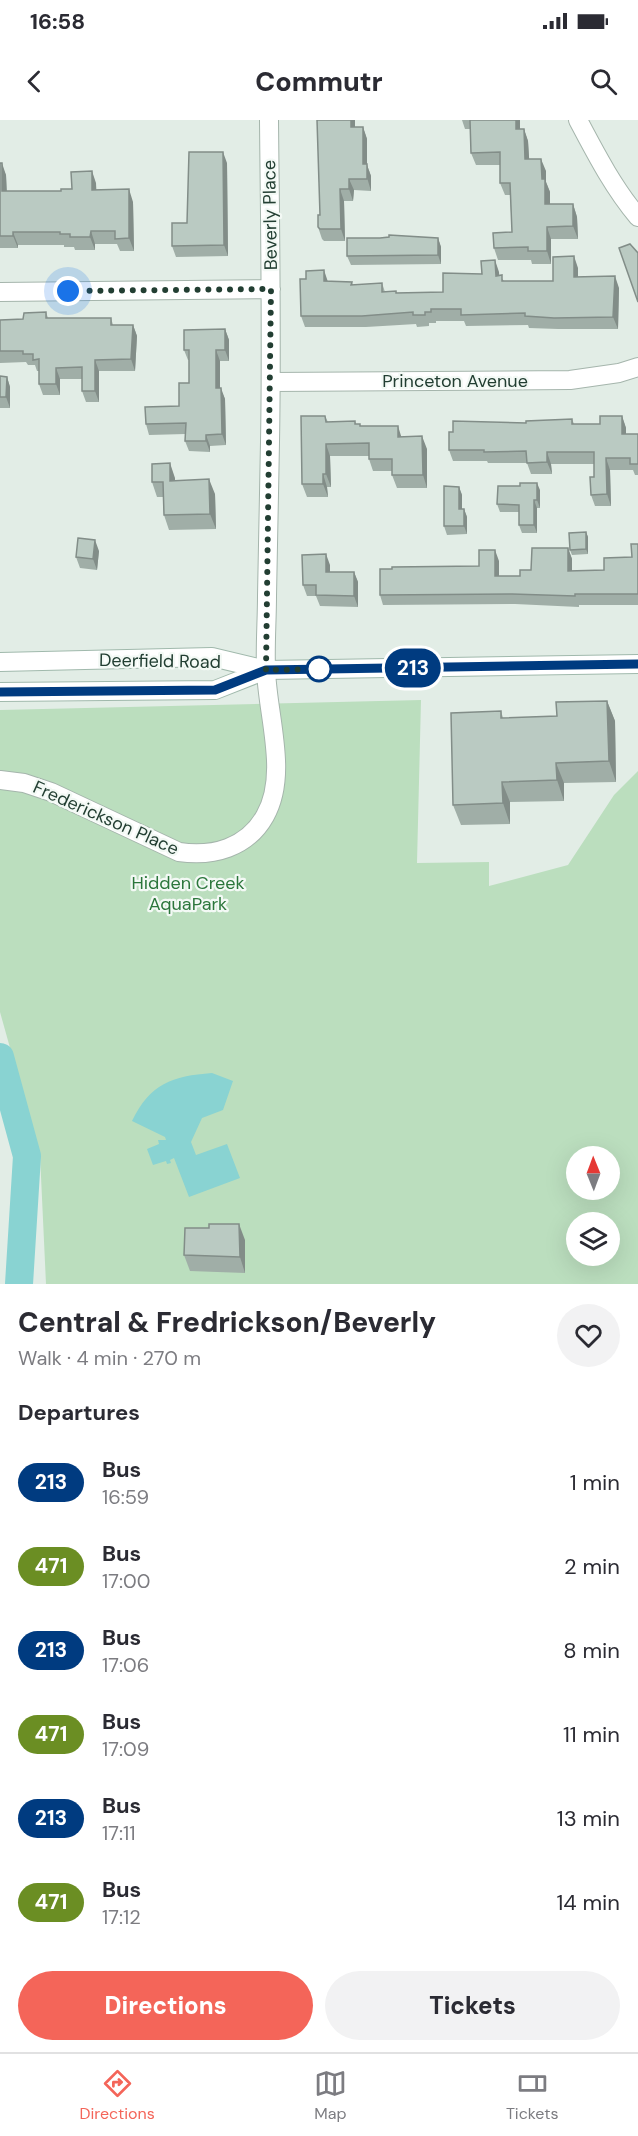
<!DOCTYPE html>
<html lang="en">
<head>
<meta charset="utf-8">
<style>
	body { margin:0; font-family:"DM Sans",sans-serif; background:#f2f2f3; color:#2b2b33; height:100vh; display:flex; flex-direction:column; font-size:22px; white-space:nowrap }
	* { box-sizing:border-box; margin:0 }
	p { font-size:20px; color:#7c7c81 }
	.icon { flex:none; width:33px; height:33px; fill:none; stroke:currentColor; stroke-width:2; stroke-linecap:round; stroke-linejoin:round }
	.map { position:relative; height:1164px; overflow:hidden }
	.side { display:flex; flex-direction:column; background:#fff; flex:1 }
	.side>* { flex:none }
	.badge { padding:0 12px; border-radius:20px; font-size:21px; line-height:39px }
	.needle { width:39px; rotate:359deg }
	.fabs { position:absolute; left:566px; top:1026px; display:grid; gap:12px }
	.fabs a { display:grid; place-items:center; width:54px; height:54px; border-radius:50%; background:#fff; box-shadow:0 6px 24px #0002; font-size:30px }
	.you { position:absolute; width:30px; height:30px; margin:-15px; border:4px solid #fff; border-radius:50%; background:#1a73e8; box-shadow:0 0 0 9px #1a73e833 }
	.map>.badge { position:absolute; translate:-50% -50%; box-shadow:0 0 0 3px #fff }
	h2 { padding:0 18px; font-size:22px; line-height:54px }
	.round { display:grid; place-items:center; flex:none; width:63px; height:63px; border-radius:32px; background:#f2f2f3 }
	.summary { display:flex; align-items:center; justify-content:space-between; height:102px; padding:0 18px }
	h1 { font-size:28px; font-weight:800; line-height:45px }
	.cta { display:flex; gap:12px; margin-top:auto; padding:12px 18px }
	.cta a { flex:1; height:69px; border-radius:36px; background:#f46559; color:#fff; font-size:24px; font-weight:800; line-height:69px; text-align:center }
	.cta a+a { background:#f2f2f3; color:#2b2b33 }
	ul { padding:0; list-style:none }
	li { display:flex; align-items:center; gap:18px; height:84px; padding:0 18px }
	li div { flex:1 }
	li b { display:block; font-size:22px }
	li em { font-style:normal }
	li .badge { min-width:66px; font-weight:700; text-align:center }
	.status { display:flex; justify-content:space-between; align-items:center; height:42px; padding:0 30px; background:#fff; direction:ltr }
	.status svg { height:16px; fill:currentColor }
	header { display:flex; justify-content:space-between; align-items:center; height:78px; padding:0 18px; background:#fff; font-size:27px; font-weight:800 }
	.menu { display:flex; justify-content:space-around; align-items:center; height:84px; border-top:2px solid #e1e1e2; background:#fff; font-size:16px; color:#7c7c81 }
	.menu a { display:grid; justify-items:center; gap:3px }
	.menu .selected { color:#f46559 }
	.map>svg:first-child { display:block }
	.green { fill:#bbdebe; fill-rule:evenodd }
	.water { fill:#89d3d2 }
	.lines { fill:none; stroke-linecap:round; stroke-linejoin:round }
	.river { stroke:#89d3d2; stroke-width:28 }
	.minor-casing { stroke:#a5b5ac; stroke-width:20 }
	.secondary-casing { stroke:#a0b9ac; stroke-width:20 }
	.minor { stroke:#fff; stroke-width:18 }
	.secondary { stroke:#fff; stroke-width:18 }
	.wall { fill:#a0aea7 }
	.shaded-wall { fill:#828d88 }
	.building { fill:#bacac2; stroke:#828d88; stroke-width:1.5 }
	.line-casing { stroke:#fff; stroke-width:14 }
	.line { stroke:#003b80; stroke-width:9 }
	.walk { stroke:#223e32; stroke-width:6; stroke-dasharray:0 10.8 }
	.stop-dot { fill:#fff; stroke:#003b80; stroke-width:3 }
	.labels { text-anchor:middle; dominant-baseline:central; stroke-width:4.5; stroke-linejoin:round; paint-order:stroke }
	.street-label { font-size:18px; fill:#223e32; stroke:#f3f9f5 }
	.park-label { font-size:18px; fill:#2b763b; stroke:#f3f9f5 }
</style>
</head>
<body>
<div class="status"><b>16:58</b><svg viewBox="0 0 49 12"><path d="M0 12V9h3v3zM5 12V6h3v6zM10 12V3h3v9zM15 12V0h3v12zM26 1h20v11H26zM47 4h2v5h-2z"/></svg></div>
<header><svg class="icon" aria-label="back" viewBox="0 0 24 24"><path d="M15 5l-7 7 7 7"/></svg>Commutr<svg class="icon" aria-label="search" viewBox="0 0 24 24"><circle cx="10" cy="10" r="6"/><path d="M15 15l6 6"/></svg></header>
<div class="map">
<svg width="638" height="1164" viewBox="0 0 638 1164">
	<rect width="100%" height="100%" fill="#e2ede6"/>
	<path class="green" d="M421,580L417,743L489,742V766L568,745L614,675L638,651V1164H46L40,1035L0,892V590ZM576,1036H609V1070H576ZM576,1102H609V1136H576Z"/>
	<path class="water" d="M212,953L233,961L223,990L202,998L191,1022L196,1035L227,1024L240,1058L189,1077L174,1038L170,1040L171,1043L167,1044L166,1041L153,1045L147,1029L159,1024L158,1020H166L165,1017L132,1001C150,964 172,956 212,953Z"/>
	<g class="lines">
		<path class="river" d="M0,937L27,1036L19,1164"/>
		<g class="minor-casing">
			<path id="minor" d="M578,0C596,34 613,67 638,97
				M0,172L271,169
				M271,262L570,260L619,253L638,247
				M0,660L24,663L51,672L179,732C213,737 247,728 265,696C289,654 267,595 266,549C265,525 267,500 267,476C268,425 269,374 270,322C272,215 270,107 269,0"/>
		</g>
		<g class="secondary-casing">
			<path id="secondary" d="M0,542L212,537L266,550L638,544
				M0,572L215,570L266,550"/>
		</g>
		<use href="#minor" class="minor"/>
		<use href="#secondary" class="secondary"/>
	</g>
	<path class="wall" d="M317,0H355V7H363L367,19V45L371,56V71L354,70L353,81H344L345,121H324L322,119L318,107L320,95Z
		M462,0H520V9H524L528,21L529,39L546,51V62L550,72V84H573L577,97L578,119H551V144H532L531,140H498L494,128L512,112L510,75H505L500,63V45H476L471,33V9H465Z
		M0,43L6,55L7,71H61L96,63V70L133,82L134,131H120L117,124H95V130H75L74,127H64V125H18V128H0Z
		M227,43L228,136L176,137L172,126Z
		M438,118L441,127V144L351,145L347,136Z
		M578,148V157L619,168L618,209H558L529,208L528,205L466,206L464,201H436V203H429V206L417,207L416,204L366,207H305L301,196L306,159L328,161L352,162L353,165L382,163L385,172L396,171L397,173L443,172L482,154L499,152V155L504,161H553Z
		M46,192L48,198H111L113,205H133L137,216L135,251H99V282H86L82,271V259H60V275H43L39,264V251H37L35,245H28L26,242L0,243V200L23,199Z
		M225,209L229,220V241H220V268L225,279L226,325L210,326V332L189,331L185,321V314L149,315L146,304L179,286L189,263V240H188L184,230Z
		M0,256L7,257L10,267V288H0Z
		M325,296L328,302L355,301L356,304L361,306L402,317L427,329V368H397L392,355V351H373L369,339V336H330L331,367H327L328,377H307L302,364Z
		M622,296L626,308V314H638V355H635L633,350H610L611,386H595L591,375L594,357V344H551L552,354H531L527,343H488L487,341H453L449,330L526,303L572,299L574,304H600Z
		M175,358V360L215,374L216,409L169,410L164,395L163,377H157L152,362Z
		M459,367L462,375V389H464L467,397V414L447,415L444,406Z
		M540,370V388H537V413H522L519,405V392H500L497,384Z
		M586,412L588,417V434L572,435L570,430Z
		M638,424V485H579V487L515,484L383,485L380,475L499,441V456H520L568,428L572,439V451L604,450L632,437Z
		M99,431L97,450L80,448L76,437Z
		M330,445V452H354L358,462V487L320,486L316,476H307L303,465Z
		M607,581L615,601L616,662L564,663V681L510,682V704L461,705L453,685L501,591L503,598L557,596Z
		M245,1120V1153L190,1151L184,1135Z"/>
	<path class="shaded-wall" d="M351,0H355V19L351,7Z
		M516,0H520V22L516,9Z
		M363,7L367,19V45L371,56V71L363,44Z
		M524,9L528,21L530,52L525,39Z
		M223,32L227,43L228,136L224,125Z
		M541,39L546,51V62L550,72V97L545,84L542,59Z
		M2,43L6,55L7,84L2,71Z
		M92,51L96,63L97,83L92,70Z
		M349,59L354,70L353,81L349,69Z
		M129,69L133,82L134,131L129,118Z
		M340,69L344,81L345,121L341,109Z
		M573,84L577,97L578,119L573,106Z
		M547,107L551,119V144L547,131Z
		M91,111L95,124V130L90,117Z
		M13,112L18,125V128L13,116Z
		M438,118L441,127V144L438,135Z
		M574,136L578,148V168L574,157Z
		M495,140L499,152L500,167L496,156Z
		M324,150L328,162L324,161Z
		M615,156L619,168L618,209L613,197Z
		M133,205L137,216L135,251L131,239Z
		M225,209L229,220V241L225,230Z
		M216,230L220,241V279L216,268Z
		M95,240L99,251V282L95,271Z
		M56,248L60,259V275L56,264Z
		M7,257L10,267V288L6,277Z
		M221,268L225,279L226,325L222,314Z
		M622,296L626,308V325L622,314Z
		M398,306L402,319L398,317Z
		M206,315L210,326V332L206,321Z
		M422,316L427,329V368L423,355Z
		M326,324L330,336L331,367L326,354Z
		M547,332L551,344L552,354L547,342Z
		M606,338L610,350L611,386L607,374Z
		M170,343L175,358V375L170,361Z
		M323,354L327,367L328,377L323,364Z
		M209,359L215,374L216,409L210,394Z
		M537,363L540,370V388L537,380Z
		M459,367L462,375V397L459,389Z
		M534,380L537,388V413L534,405Z
		M464,389L467,397V414L464,406Z
		M586,412L588,417V434L586,429Z
		M95,420L99,431L97,450L93,439Z
		M568,428L572,439V462L568,451Z
		M495,430L499,441V466L495,456Z
		M326,434L330,445V463L326,452Z
		M354,452L358,462V487L354,476Z
		M607,581L615,601L616,662L609,641Z
		M556,643L564,663V681L557,660Z
		M502,662L510,682V704L503,683Z
		M239,1104L245,1120V1153L240,1137Z"/>
	<path class="building" d="M317,0H351V7H363V44H367V59H349V69H340L341,109H320L318,107V95H320Z
		M470,0H516V9H524L525,39H541L542,59H545V84H573V106L547,107V131H528V127L494,128L493,113L512,112L510,63H500V32L471,33Z
		M189,32H223L224,125L172,126V103H187Z
		M0,43H2V71H61V69H72L71,52L92,51V70L129,69V118L115,119V111H91L90,117H70V114H60V112H13V116H0Z
		M389,115L438,118V135L347,136V118H380L389,117Z
		M630,124L638,133V182L619,128Z
		M574,136V157L615,156L613,197L554,198L525,196V193L461,195V189H431V192H425V195H413V192L362,196H301L300,159H306V151L324,150V161L352,162L351,165L382,163V172L396,171V173L443,172V153L482,154L481,141L495,140L496,156L502,155V161H553V137Z
		M46,192V198H111V205H133L131,239L95,240V271H82V247L56,248V264H39V239L33,240V234H23V231H0V200L23,199L24,193Z
		M225,209V230H216V268H221L222,314L206,315V321H185L186,303L146,304L145,287L179,286V263H189V230H184V210Z
		M0,256L7,257L6,277H0Z
		M301,296H325L326,302L355,301V304H360V306H398V317L422,316L423,355H392V339H369V323L326,324V354H323V364H302Z
		M600,296H622V314H638V344H630V338H606L607,374L591,375L590,357H594V332H547V342L527,343L526,331L484,332V330H449V312H453V301L526,303V301L572,299V304H600Z
		M170,343V361L209,359L210,394L164,395L163,362H152V344Z
		M520,363H537V380H534V405H519V385L497,384L498,366H520Z
		M444,366L459,367V389H464V406H444Z
		M586,412V429L570,430L569,413Z
		M78,418L95,420L93,439L76,437Z
		M631,424H638V474H575V476L512,474L380,475V449H392V447L479,446V430H495V456H520V450H531L532,428H568V451L604,450V438L632,437Z
		M326,434V452H354V476L316,475V465H303L302,435Z
		M607,581L609,641L556,643L557,660L502,662L503,683L453,685L451,593L501,591V598L557,596L556,582Z
		M209,1104H239L240,1137L184,1135L185,1108H209Z"/>
	<g class="lines">
		<g class="line-casing">
			<path id="line" d="M0,572L215,570L266,550L638,544"/>
		</g>
		<use href="#line" class="line"/>
		<path class="walk" d="M68,171L271,169L266,550L326,549H319"/>
	</g>
	<circle class="stop-dot" cx="319" cy="549" r="12"/>
	<g class="labels">
		<g class="street-label">
			<text transform="translate(270 95) rotate(-91)">Beverly Place</text>
			<text x="455" y="261">Princeton Avenue</text>
			<text transform="translate(160 541) rotate(1)">Deerfield Road</text>
			<text transform="translate(106 698) rotate(24)">Frederickson Place</text>
		</g>
		<g class="park-label">
			<text x="188" y="763">Hidden Creek<tspan x="188" dy="21">AquaPark</tspan></text>
		</g>
	</g>
</svg>
<div class="fabs">
<a><svg class="needle" viewBox="-14 -14 28 28"><path d="M0-13l5 13h-10z" fill="#e53935"/><path d="M0 13l5-13h-10z" fill="#7c7c81"/></svg></a>
<a><svg class="icon" aria-label="layers" viewBox="0 0 24 24"><path d="M12 4l9 5-9 5-9-5zM3 14l9 5 9-5"/></svg></a>
</div>
<div class="you" style="left:68px;top:171px"></div>
<b class="badge" style="left:413px;top:548px;background:#003b80;color:#fff">213</b>
</div>
<section class="side">
<div class="summary"><div><h1>Central &amp; Fredrickson/Beverly</h1><p>Walk · 4 min · 270 m</p></div><a class="round"><svg class="icon" aria-label="heart" viewBox="0 0 24 24"><path d="M12 20l-8-8c-3-5 5-10 8-4 3-6 11-1 8 4z"/></svg></a></div>
<h2>Departures</h2>
<ul>
<li><span class="badge" style="background:#003b80;color:#fff">213</span><div><b>Bus</b><p>16:59</p></div><em>1 min</em></li>
<li><span class="badge" style="background:#6b8e23;color:#fff">471</span><div><b>Bus</b><p>17:00</p></div><em>2 min</em></li>
<li><span class="badge" style="background:#003b80;color:#fff">213</span><div><b>Bus</b><p>17:06</p></div><em>8 min</em></li>
<li><span class="badge" style="background:#6b8e23;color:#fff">471</span><div><b>Bus</b><p>17:09</p></div><em>11 min</em></li>
<li><span class="badge" style="background:#003b80;color:#fff">213</span><div><b>Bus</b><p>17:11</p></div><em>13 min</em></li>
<li><span class="badge" style="background:#6b8e23;color:#fff">471</span><div><b>Bus</b><p>17:12</p></div><em>14 min</em></li>
</ul>
<div class="cta"><a>Directions</a><a>Tickets</a></div>
</section>
<nav class="menu">
<a class="selected"><svg class="icon" aria-label="directions" viewBox="0 0 24 24"><path d="M12 3l9 9-9 9-9-9zM9 14v-3h6M13 9l2 2-2 2"/></svg>Directions</a>
<a><svg class="icon" aria-label="map" viewBox="0 0 24 24"><path d="M3 6l6-2 6 2 6-2v14l-6 2-6-2-6 2zM9 4v14M15 6v14"/></svg>Map</a>
<a><svg class="icon" aria-label="tickets" viewBox="0 0 24 24"><path d="M3 7h18v10H3zM15 7v10"/></svg>Tickets</a>
</nav>
</body>
</html>
